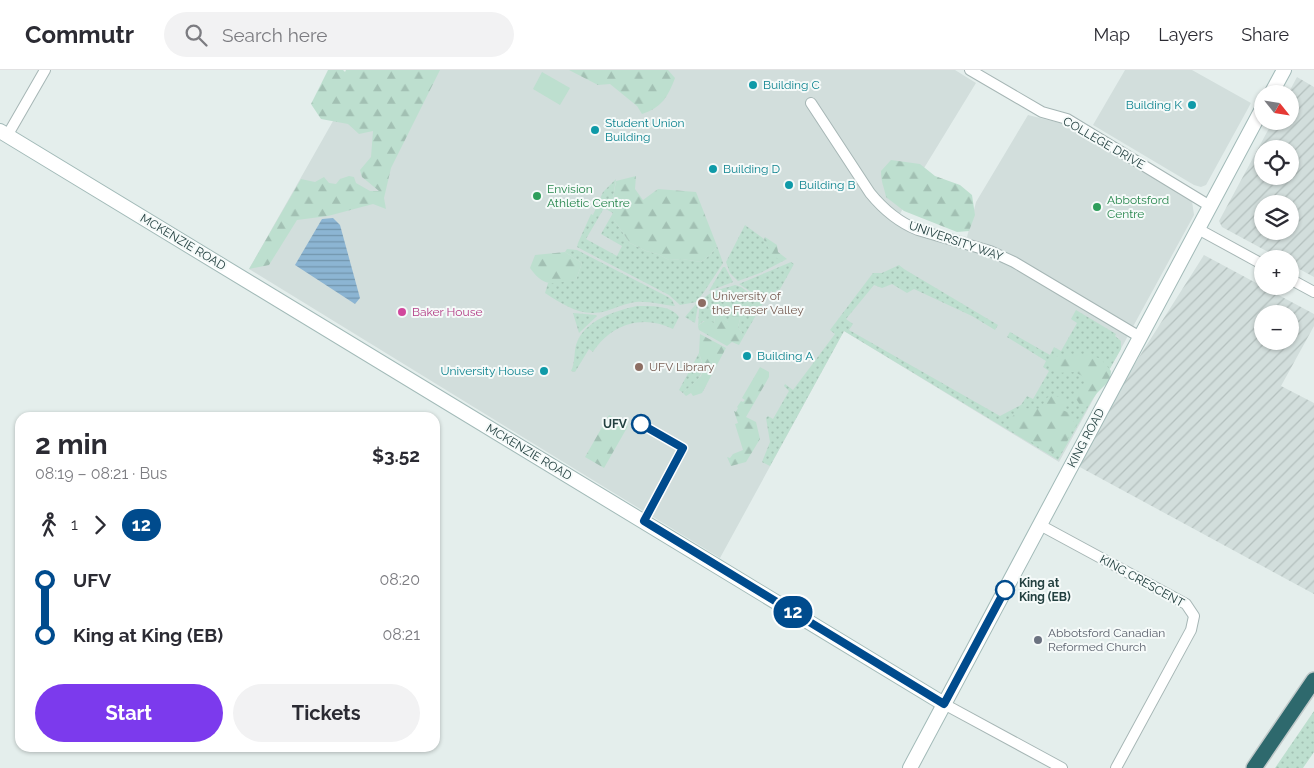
<!DOCTYPE html>
<html lang="en">
<head>
<meta charset="utf-8">
<style>
	body { margin:0; font-family:Raleway,sans-serif; background:#f2f2f3; color:#2b2b33; height:100vh; display:flex; flex-direction:column; font-size:19px; white-space:nowrap }
	* { box-sizing:border-box; margin:0 }
	p { font-size:16px; color:#7c7c81 }
	.icon { flex:none; width:28px; height:28px; fill:none; stroke:currentColor; stroke-width:2; stroke-linecap:round; stroke-linejoin:round }
	.map { position:relative; flex:1; overflow:hidden }
	.details { position:absolute; left:15px; top:342px; width:425px; height:340px; display:flex; flex-direction:column; background:#fff; border-radius:15px; box-shadow:0 1px 4px #0004 }
	.details>* { flex:none }
	.badge { padding:0 10px; border-radius:16px; font-size:18px; line-height:32px }
	.needle { width:32px; rotate:120deg }
	.fabs { position:absolute; left:1254px; top:15px; display:grid; gap:10px }
	.fabs a { display:grid; place-items:center; width:45px; height:45px; border-radius:50%; background:#fff; box-shadow:0 1px 4px #0004; font-size:25px }
	.map>.badge { position:absolute; translate:-50% -50%; box-shadow:0 0 0 2px #fff }
	.legs { display:flex; align-items:center; gap:8px; height:55px; padding:0 20px; font-size:16px }
	.legs p { margin-inline-start:auto }
	.overview { display:flex; align-items:center; justify-content:space-between; height:85px; padding:0 20px }
	h1 { font-size:28px; font-weight:700; line-height:38px }
	.action { display:flex; gap:10px; margin-top:auto; padding:10px 20px }
	.action a { flex:1; height:58px; border-radius:30px; background:#7c3aed; color:#fff; font-size:20px; font-weight:700; line-height:58px; text-align:center }
	.action a+a { background:#f2f2f3; color:#2b2b33 }
	ul { padding:0 20px; list-style:none }
	li { display:flex; align-items:center; gap:18px; height:55px; font-size:19px }
	li i { display:grid; place-items:center; width:8px; height:100%; margin:0 6px; background:currentColor }
	li i::after { content:''; width:12px; height:12px; margin:-6px; border:4px solid; border-radius:50%; background:#fff }
	li p { margin-inline-start:auto }
	li:first-child i { background:linear-gradient(#0000 50%,currentColor 0) }
	li:last-child i { background:linear-gradient(currentColor 50%,#0000 0) }
	header { display:flex; align-items:center; gap:30px; box-sizing:border-box; height:70px; padding:0 25px; background:#fff; border-bottom:1px solid #e1e1e2 }
	header strong { font-size:24px }
	nav { display:flex; gap:28px; margin-inline-start:auto; font-size:18px }
	.search { width:350px; height:45px; background:#f2f2f3; display:flex; align-items:center; gap:12px; box-sizing:border-box; padding:0 18px; border-radius:28px; color:#7c7c81; font-size:19px }
	.map>svg:first-child { display:block }
	.built { fill:#d2dedc }
	.industrial { fill:url(#industrial-furrows); fill-rule:evenodd }
	.grass { fill:url(#grass-dots); fill-rule:evenodd }
	.forest { fill:url(#forest-firs) }
	.garden { fill:#bddfcf }
	.water { fill:url(#water-rules) }
	.lines { fill:none; stroke-linecap:round; stroke-linejoin:round }
	.street-casing { stroke:#a6b6b5; stroke-width:12 }
	.secondary-casing { stroke:#a2bab8; stroke-width:16 }
	.highway-casing { stroke:#c1caca; stroke-width:18 }
	.street { stroke:#fff; stroke-width:10 }
	.secondary { stroke:#fff; stroke-width:14 }
	.highway { stroke:#2e696d; stroke-width:15 }
	.line-1-casing { stroke:#fff; stroke-width:11 }
	.line-1 { stroke:#004b8d; stroke-width:8 }
	.culture-dot { fill:#0f9aa8; stroke:#f5faf9; stroke-width:2 }
	.leisure-dot { fill:#2e9e5b; stroke:#f5faf9; stroke-width:2 }
	.education-dot { fill:#8d6e63; stroke:#f5faf9; stroke-width:2 }
	.hotel-dot { fill:#d1479c; stroke:#f5faf9; stroke-width:2 }
	.stop-1-dot { fill:#fff; stroke:#004b8d; stroke-width:2.5 }
	.worship-dot { fill:#6b7280; stroke:#f5faf9; stroke-width:2 }
	.labels { text-anchor:middle; dominant-baseline:central; stroke-width:4; stroke-linejoin:round; paint-order:stroke }
	.culture-label { font-size:12px; fill:#0d838f; stroke:#f5faf9; text-anchor:start }
	.street-label { font-size:12px; fill:#234040; stroke:#f5faf9 }
	.leisure-label { font-size:12px; fill:#27864d; stroke:#f5faf9; text-anchor:start }
	.education-label { font-size:12px; fill:#785e54; stroke:#f5faf9; text-anchor:start }
	.hotel-label { font-size:12px; fill:#b23c85; stroke:#f5faf9; text-anchor:start }
	.stop-label { font-size:12px; font-weight:bold; fill:#234040; stroke:#f5faf9; text-anchor:end }
	.worship-label { font-size:12px; fill:#5b616d; stroke:#f5faf9; text-anchor:start }
</style>
</head>
<body>
<header>
<strong>Commutr</strong>
<div class="search"><svg class="icon" aria-label="search" viewBox="0 0 24 24"><circle cx="10" cy="10" r="6"/><path d="M15 15l6 6"/></svg>Search here</div>
<nav><a>Map</a><a>Layers</a><a>Share</a></nav>
</header>
<div class="map">
<svg width="1314" height="698" viewBox="0 0 1314 698">
	<defs>
		<pattern id="industrial-furrows" width="10" height="10" patternUnits="userSpaceOnUse" patternTransform="scale(1.25)"><rect width="10" height="10" fill="#d2dedc"/><path d="M-1 1l2-2M0 10L10 0M9 11l2-2" fill="none" stroke="#b4c0be"/></pattern>
		<pattern id="grass-dots" width="8" height="8" patternUnits="userSpaceOnUse" patternTransform="scale(1.25)"><rect width="8" height="8" fill="#bddfcf"/><path d="M2 2h.1M6 6h.1" fill="none" stroke="#a2c0b3" stroke-width="1.8" stroke-linecap="round"/></pattern>
		<pattern id="forest-firs" width="22" height="20" patternUnits="userSpaceOnUse" patternTransform="scale(1.25)"><rect width="22" height="20" fill="#bddfcf"/><path d="M5 1l3.5 6h-7zM16 11l3.5 6h-7z" fill="#a2c0b3"/></pattern>
		<pattern id="water-rules" width="6" height="5" patternUnits="userSpaceOnUse" patternTransform="scale(1.25)"><rect width="6" height="5" fill="#8cb5d3"/><path d="M0 2.5h6" fill="none" stroke="#7295ad"/></pattern>
	</defs>
	<rect width="100%" height="100%" fill="#e4eeec"/>
	<path class="built" d="M362,0H955L976,13L921,103L900,144L918,155L967,167L976,132L1028,45L1064,54L1192,131L1194,145L1059,392L844,261L720,488L249,199Z
		M1125,0H1192L1251,33L1206,115L1201,117L1194,115L1093,55Z"/>
	<path class="industrial" d="M1297,7L1314,17V207L1290,194V189H1281L1222,157L1219,151L1273,51H1290V24H1288ZM1262,79H1290V106H1262ZM1262,134H1290V161H1262Z
		M1204,185L1314,244V256L1281,316L1314,333V524L1076,395L1117,319L1127,306ZM1262,244H1290V271H1262Z"/>
	<path class="grass" d="M616,109L611,140L614,143V150L630,173L646,181L658,184L669,190L682,189L701,192L711,184L717,176L723,193L704,222L696,232L680,235L669,225L577,177L578,173L591,144L593,145L603,122ZM604,138L613,143L601,164L622,176L617,186L586,169Z
		M745,155L764,169V170C771,181 774,191 787,189L760,203L738,211L730,203L726,192Z
		M567,179L577,180L668,227L672,230L675,236C662,235 650,231 636,232C626,233 616,238 606,241C582,248 564,235 545,223L548,213L576,210L582,193L565,182Z
		M791,192L794,194L779,221L776,220L775,223L771,221L765,231L739,214Z
		M899,195L904,199L998,255L995,260L972,246L914,219L907,223L892,214L882,218L874,215L846,249L853,254L849,260L1000,346L1021,335L1027,326L1033,329L1049,301L1043,297L1046,291L1007,267L1010,262L1050,285L1054,277L1061,281L1077,253L1071,249L1076,240L1116,264L1115,266L1121,271V279L1058,390L844,261L770,396L762,392L770,372L766,348L768,346L773,349L789,321L784,316L785,314L793,320L835,264L830,260L873,203H882Z
		M723,197H725L733,212L709,221Z
		M735,215L741,217L763,233L744,266L738,257L740,249L728,252L719,246L715,247L714,253L703,251L698,256C699,249 698,242 700,235C705,221 723,219 735,215Z
		M696,234L698,235L695,253L685,247Z
		M637,236C651,236 671,235 679,247L673,259C643,244 611,254 593,282L589,279L575,302L571,301C575,293 574,283 576,275C584,250 615,241 637,236Z
		M573,243L596,245L597,246L579,263Z
		M699,283C707,307 699,307 683,323L679,320Z
		M1314,641V682L1303,698H1275Z"/>
	<path class="forest" d="M328,0H343L345,2L346,0H440L391,98L384,128L386,139L373,134L328,146L297,150L269,195L249,199L301,109L315,112L324,107L329,113L336,114L340,109L349,106L354,107L356,113L370,121H379L362,107L360,100L371,87L373,61L359,64L348,54L321,49L311,34Z
		M569,0H668L675,8C668,27 661,38 642,44L637,36L610,14L598,15Z
		M891,90L920,94L935,106L960,115L972,125L975,145L969,161L957,162L904,141L886,127C884,116 881,113 881,101Z
		M636,106L635,119L643,130L658,119L696,122L717,176L711,184L701,192L682,189L669,190L658,184L646,181L630,173L614,150L613,143L611,140L616,111Z
		M765,167L777,175L778,182L787,189L779,190L772,184L764,170Z
		M565,182L582,193L576,210C553,213 545,219 530,198L535,185Z
		M733,245L738,246L740,249L738,257L744,266L739,275L732,272L727,276L699,260L698,256C704,251 706,248 714,253L715,247L720,246L728,252Z
		M700,264L726,278L702,323L693,326L691,323L686,326L683,323L701,306L704,298L699,283Z
		M1088,284L1101,289L1111,301L1110,310L1097,323L1089,334L1080,335L1075,327L1085,315L1084,307L1075,302L1057,303L1050,298L1051,288L1062,285Z
		M760,297L769,302V307L746,347L756,352L760,369L746,392L731,396L727,387L730,388L733,384L743,380L735,354L738,353L734,341L736,342L738,338L737,337L741,331L743,332L745,330L742,328Z
		M1050,326L1063,327L1066,336L1062,340L1070,343L1071,349L1077,355L1070,362L1068,370L1059,382L1047,381L1011,360L1010,350L1019,338L1042,339L1045,329Z
		M609,345L628,356L604,398L585,387Z"/>
	<path class="garden" d="M542,2L570,18L560,35L533,19Z"/>
	<path class="water" d="M333,148L340,155L360,228L355,234L295,195L322,149Z"/>
	<g class="lines">
		<g class="street-casing">
			<path id="street" d="M970,0L1042,42L1067,49L1210,136
				M811,33L870,123C883,139 898,152 918,160L990,181L1014,192L1140,267
				M7,66L45,0
				M1198,159L1262,194
				M1290,209L1314,222
				M1040,455L1186,534L1194,546L1191,560L1116,698
				M944,634L1062,698"/>
		</g>
		<g class="secondary-casing">
			<path id="secondary" d="M1271,24L1284,0
				M0,61L944,634
				M910,698L1262,39"/>
		</g>
		<g class="highway-casing">
			<path id="highway" d="M1254,698L1314,610"/>
		</g>
		<use href="#street" class="street"/>
		<use href="#secondary" class="secondary"/>
		<use href="#highway" class="highway"/>
	</g>
	<g class="lines">
		<g class="line-1-casing">
			<path id="line-1" d="M641,354L683,378L644,451L944,634L1005,520"/>
		</g>
		<use href="#line-1" class="line-1"/>
	</g>
	<g class="culture-dot">
		<circle cx="753" cy="15" r="5"/>
		<circle cx="1192" cy="35" r="5"/>
		<circle cx="595" cy="60" r="5"/>
		<circle cx="713" cy="99" r="5"/>
		<circle cx="789" cy="115" r="5"/>
		<circle cx="747" cy="286" r="5"/>
		<circle cx="544" cy="301" r="5"/>
	</g>
	<g class="leisure-dot">
		<circle cx="537" cy="126" r="5"/>
		<circle cx="1097" cy="137" r="5"/>
	</g>
	<g class="education-dot">
		<circle cx="702" cy="233" r="5"/>
		<circle cx="639" cy="297" r="5"/>
	</g>
	<circle class="hotel-dot" cx="402" cy="242" r="5"/>
	<g class="stop-1-dot">
		<circle cx="641" cy="354" r="9"/>
		<circle cx="1005" cy="520" r="9"/>
	</g>
	<circle class="worship-dot" cx="1038" cy="570" r="5"/>
	<g class="labels">
		<g class="culture-label">
			<text x="763" y="15">Building C</text>
			<text x="1182" y="35" text-anchor="end">Building K</text>
			<text x="605" y="53">Student Union<tspan x="605" dy="14">Building</tspan></text>
			<text x="723" y="99">Building D</text>
			<text x="799" y="115">Building B</text>
			<text x="757" y="286">Building A</text>
			<text x="534" y="301" text-anchor="end">University House</text>
		</g>
		<g class="street-label">
			<text transform="translate(1104 73) rotate(30)">COLLEGE DRIVE</text>
			<text transform="translate(956 171) rotate(19)">UNIVERSITY WAY</text>
			<text transform="translate(183 172) rotate(31)">MCKENZIE ROAD</text>
			<text transform="translate(1086 368) rotate(-62)">KING ROAD</text>
			<text transform="translate(529 382) rotate(31)">MCKENZIE ROAD</text>
			<text transform="translate(1142 511) rotate(29)">KING CRESCENT</text>
		</g>
		<g class="leisure-label">
			<text x="547" y="119">Envision<tspan x="547" dy="14">Athletic Centre</tspan></text>
			<text x="1107" y="130">Abbotsford<tspan x="1107" dy="14">Centre</tspan></text>
		</g>
		<g class="education-label">
			<text x="712" y="226">University of<tspan x="712" dy="14">the Fraser Valley</tspan></text>
			<text x="649" y="297">UFV Library</text>
		</g>
		<g class="hotel-label">
			<text x="412" y="242">Baker House</text>
		</g>
		<g class="stop-label">
			<text x="627" y="354">UFV</text>
			<text x="1019" y="513" text-anchor="start">King at<tspan x="1019" dy="14">King (EB)</tspan></text>
		</g>
		<g class="worship-label">
			<text x="1048" y="563">Abbotsford Canadian<tspan x="1048" dy="14">Reformed Church</tspan></text>
		</g>
	</g>
</svg>
<div class="fabs">
<a><svg class="needle" viewBox="-14 -14 28 28"><path d="M0-13l5 13h-10z" fill="#e53935"/><path d="M0 13l5-13h-10z" fill="#7c7c81"/></svg></a>
<a><svg class="icon" aria-label="locate" viewBox="0 0 24 24"><circle cx="12" cy="12" r="6"/><path d="M12 2v4M12 18v4M2 12h4M18 12h4"/></svg></a>
<a><svg class="icon" aria-label="layers" viewBox="0 0 24 24"><path d="M12 4l9 5-9 5-9-5zM3 14l9 5 9-5"/></svg></a>
<a>+</a>
<a>−</a>
</div>
<b class="badge" style="left:793px;top:542px;background:#004b8d;color:#fff">12</b>
<section class="details">
<div class="overview"><div><h1>2 min</h1><p>08:19 – 08:21 · Bus</p></div><b>$3.52</b></div>
<div class="legs"><svg class="icon" aria-label="walk" viewBox="0 0 24 24"><circle cx="13" cy="4" r="2"/><path d="M13 8l-2 6 4 7M11 14l-3 7M7 12l3-4h3l4 4"/></svg>1<svg class="icon" aria-label="forward" viewBox="0 0 24 24"><path d="M9 5l7 7-7 7"/></svg><b class="badge" style="background:#004b8d;color:#fff">12</b></div>
<ul>
<li><i style="color:#004b8d"></i><b>UFV</b><p>08:20</p></li>
<li><i style="color:#004b8d"></i><b>King at King (EB)</b><p>08:21</p></li>
</ul>
<div class="action"><a>Start</a><a>Tickets</a></div>
</section>
</div>
</body>
</html>
